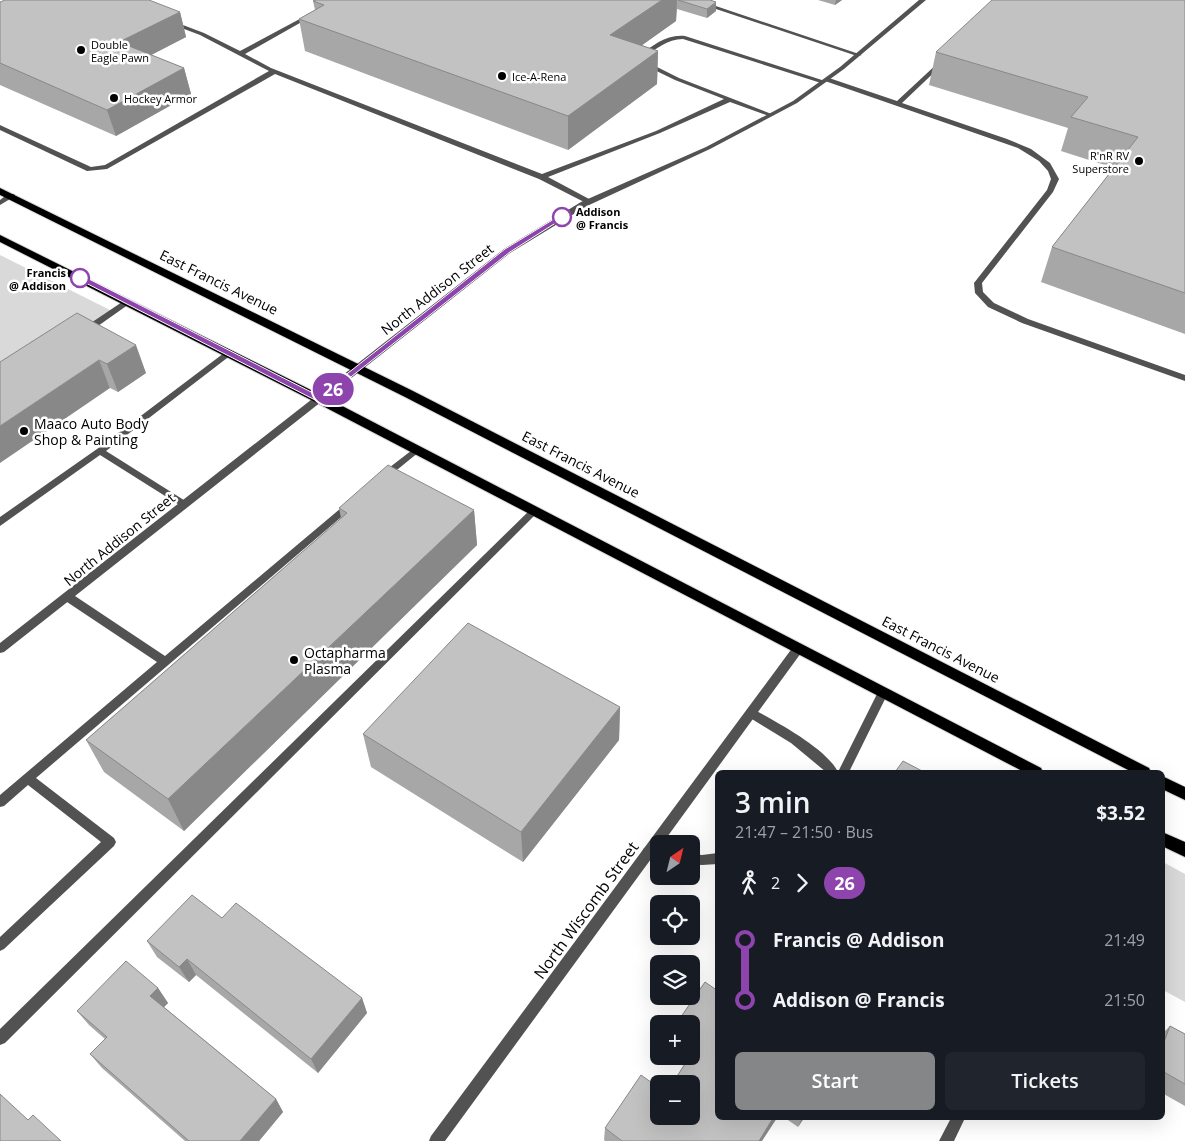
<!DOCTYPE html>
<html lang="en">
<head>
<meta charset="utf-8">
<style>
	body { margin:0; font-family:"Open Sans",sans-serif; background:#20242c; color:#f1f3f6; height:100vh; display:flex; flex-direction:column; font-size:19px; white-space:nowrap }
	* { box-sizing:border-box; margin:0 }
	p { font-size:16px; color:#9ea1a6 }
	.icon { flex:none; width:28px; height:28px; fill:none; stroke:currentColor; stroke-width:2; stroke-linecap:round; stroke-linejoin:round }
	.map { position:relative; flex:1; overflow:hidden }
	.panel { position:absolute; left:715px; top:770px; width:450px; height:350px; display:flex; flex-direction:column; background:#171b24; border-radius:8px; box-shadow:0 5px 20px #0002 }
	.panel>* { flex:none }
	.badge { padding:0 10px; border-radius:16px; font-size:18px; line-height:32px }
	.needle { width:32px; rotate:35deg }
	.buttons { position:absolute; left:650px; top:835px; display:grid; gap:10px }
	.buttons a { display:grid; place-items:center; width:50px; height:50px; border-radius:8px; background:#171b24; box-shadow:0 5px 20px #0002; font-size:25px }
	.map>.badge { position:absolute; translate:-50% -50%; box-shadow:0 0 0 2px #fff }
	.legs { display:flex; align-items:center; gap:8px; height:55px; padding:0 20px; font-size:16px }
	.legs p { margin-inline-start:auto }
	.head { display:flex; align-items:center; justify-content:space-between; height:85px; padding:0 20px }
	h1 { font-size:28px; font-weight:600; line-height:38px }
	.button { display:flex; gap:10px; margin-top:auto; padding:10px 20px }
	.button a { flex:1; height:58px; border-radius:8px; background:#858687; color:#fff; font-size:20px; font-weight:600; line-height:58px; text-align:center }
	.button a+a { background:#20242c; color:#f1f3f6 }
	ul { padding:0 20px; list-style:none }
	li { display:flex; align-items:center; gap:18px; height:60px; font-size:19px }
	li i { display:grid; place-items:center; width:8px; height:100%; margin:0 6px; background:currentColor }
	li i::after { content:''; width:12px; height:12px; margin:-6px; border:4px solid; border-radius:50%; background:#171b24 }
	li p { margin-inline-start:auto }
	li:first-child i { background:linear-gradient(#0000 50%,currentColor 0) }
	li:last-child i { background:linear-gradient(currentColor 50%,#0000 0) }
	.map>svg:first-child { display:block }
	.green { fill:#d9d9d9 }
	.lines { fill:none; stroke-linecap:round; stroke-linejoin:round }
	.primary-casing { stroke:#dbdbdb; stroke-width:2 }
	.service { fill:#525252; fill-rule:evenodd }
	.minor { fill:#525252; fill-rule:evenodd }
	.tertiary { fill:#525252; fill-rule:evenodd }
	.primary { fill:#000; fill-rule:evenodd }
	.wall { fill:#a7a7a7 }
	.shaded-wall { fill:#888 }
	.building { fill:#c2c2c2; stroke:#888 }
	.line-1 { fill:#8e44ad; stroke:#fff }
	.poi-dot { fill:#000; stroke:#fff; stroke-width:2 }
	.stop-1-dot { fill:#fff; stroke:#8e44ad; stroke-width:2.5 }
	.labels { text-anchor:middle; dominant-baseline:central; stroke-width:5; stroke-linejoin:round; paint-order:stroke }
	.far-poi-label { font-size:11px; fill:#000; stroke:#fff; text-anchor:start }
	.far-stop-label { font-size:11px; font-weight:bold; fill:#000; stroke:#fff; text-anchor:start }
	.street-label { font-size:14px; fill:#000; stroke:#fff }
	.poi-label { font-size:14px; fill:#000; stroke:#fff; text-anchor:start }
	.near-street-label { font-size:16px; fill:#000; stroke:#fff }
</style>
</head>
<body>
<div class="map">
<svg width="1185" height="1141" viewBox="0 0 1185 1141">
	<rect width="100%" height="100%" fill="#fff"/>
	<path class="green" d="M0,255L116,313L0,391Z
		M1163,862L1185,874V1002L1163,990Z"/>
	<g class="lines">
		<g class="primary-casing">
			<path id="primary" d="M0,188L413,391L1149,768L1151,772H1132L405,397L0,195Z
				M0,235L323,396L1041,768L1043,772H1024L315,402L0,242Z
				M1162,776L1185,787V800L1162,789Z
				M1162,832L1185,842V857L1162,846Z"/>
		</g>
		<path class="service" d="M689,0H698L862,55L857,56Z
			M309,14L314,15L245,54L271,68L542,174L656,131L724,99L675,80L638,62L639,56C653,45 667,34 685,36L825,81V78H829L897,101L939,62H943V64L902,103L1007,139L1031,149L1050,163L1059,179L1053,192L982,283L983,292L994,303L1028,319L1185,375V381L1022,323L988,307L975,293L974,283L1047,190L1051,179L1048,171L1039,161L1018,148L825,81V83H821L683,39C667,39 656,49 644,58L643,60L679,78L774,115L769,116L730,102L660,133L548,177L591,200L592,202L588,204L539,179L275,74L107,169L87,171L0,130V125L2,126L91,167L105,165L269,71L200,35L171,24V22H175L204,33L240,51Z
			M125,300H128L132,302L88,333H82V329Z
			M228,350L232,353L231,355L106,451L187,502L189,504L187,506H181L100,455L0,526V517L97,449Z
			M416,447L419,448L421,450L419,452L387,478H381L379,476L381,474Z
			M350,502L355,505L353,507L36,778L114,838L116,842L114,846L4,949L0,951V937L101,842L28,785L4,806L0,807V795L157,662L64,600L63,597L64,594H72L165,656L347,503Z
			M533,509L538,512L536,514L5,1043L0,1045V1029L530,510Z
			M883,689L887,690L888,693L849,772H826L791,743L747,716L746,713L747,710L751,708L755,710C778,723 826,748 838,772L879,690Z
			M648,847L659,849V859L644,856L642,852L644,848Z
			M718,853V864L702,865L691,864V854L702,855Z
			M951,1118H965L954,1141H939Z"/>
		<path class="minor" d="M8,194H14L15,196L0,205V200Z
			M797,646L801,647L802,650L801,653L662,844H659V848L445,1141H429L431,1136L793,647Z"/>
		<path class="tertiary" d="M919,0H926L844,69L797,103L710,149L587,206L510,253L4,652L0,653V643L504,249L581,202L706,147L793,101L840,67Z"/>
		<use href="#primary" class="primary"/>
	</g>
	<path class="wall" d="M316,0H710L716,11L707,18L677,9L676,21L642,45L658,51L657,84L568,150L305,51L299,19L315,10L313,1Z
		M818,0H842L835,5Z
		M1185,0V334L1041,282L1052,247L1114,168L1061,151L1068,128L929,85L936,52Z
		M0,2L180,12L186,37L151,55L184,68L191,94L116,136L0,85Z
		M77,313L146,373L118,392L110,388Z
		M339,508L474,510L477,545L184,831L104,772L86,740L341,518Z
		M620,707L619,740L523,862L371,767L363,734Z
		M222,918L362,998L367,1013L318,1073L196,975L189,982L157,957L147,941Z
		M705,982L762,1141H605L604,1140L605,1128L659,1116L688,1059L684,1056H691V1024Z
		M158,988L168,1003L164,1007L276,1099L283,1112L259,1141H185L102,1068L90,1054L105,1039L89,1025L77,1011Z
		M1170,1026L1185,1034V1106L1162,1093V1034Z
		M785,1118H804L798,1127Z"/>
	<path class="shaded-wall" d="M662,0H677L676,21L610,68V35Z
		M836,0H842L835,5Z
		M716,2V11L707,18V9Z
		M180,12L186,37L126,68L119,42Z
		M658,51L657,84L568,150V116Z
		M184,68L191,94L116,136L107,110Z
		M136,345L146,373L118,392L107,364Z
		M99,360L110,388L0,463V426Z
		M474,510L477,545L184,831L168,799Z
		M620,707L619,740L523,862L521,832Z
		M187,959L196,975L189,982L179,967Z
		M158,988L168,1003L160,1011L150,996Z
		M362,998L367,1013L318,1073L311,1059Z
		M276,1099L283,1112L259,1141H240Z
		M773,1118H777L762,1141H759Z
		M802,1118H804L798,1127Z"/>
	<path class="building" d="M5,0H149L180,12L119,42L184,68L107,110L0,63V2Z
		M316,0H662L610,35L658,51L568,116L299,19L324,5L313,1Z
		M678,0H710L716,2L707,9Z
		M992,0H1185V293L1052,247L1138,137L1071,117L1088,97L936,52Z
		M77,313L136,345L107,364L99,360L0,426V362Z
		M388,465L474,510L168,799L86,740L347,513L339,508Z
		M468,623L620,707L521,832L363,734Z
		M903,761L924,772H895Z
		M192,895L222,918L236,903L362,998L311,1059L187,959L179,967L147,941Z
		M126,961L158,988L150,996L276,1099L240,1141H189L90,1054L107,1037L77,1011Z
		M705,982L718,991V1118H773L759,1141H622L605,1128L641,1075L659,1088V1116H691V1084H672L690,1056H691L696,1049L691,1046V1024H676Z
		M1170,1026L1185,1034V1084L1162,1071V1047Z
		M0,1094L28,1120L33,1115L61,1141H0Z"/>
	<path class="line-1" d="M559,216L565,217L510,252L319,402L76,278L83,276L319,396L505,249Z"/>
	<g class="poi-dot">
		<circle cx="81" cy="50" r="5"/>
		<circle cx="502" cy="76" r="5"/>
		<circle cx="114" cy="98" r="5"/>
		<circle cx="1139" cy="161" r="5"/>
		<circle cx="24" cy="431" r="5"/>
		<circle cx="294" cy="660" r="5"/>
	</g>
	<g class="stop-1-dot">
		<circle cx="562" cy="217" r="9"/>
		<circle cx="80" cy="278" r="9"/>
	</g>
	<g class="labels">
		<g class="far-poi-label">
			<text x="91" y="44">Double<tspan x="91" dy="13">Eagle Pawn</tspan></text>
			<text x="512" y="76">Ice-A-Rena</text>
			<text x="124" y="98">Hockey Armor</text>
			<text x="1129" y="155" text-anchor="end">R'nR RV<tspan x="1129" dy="13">Superstore</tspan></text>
		</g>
		<g class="far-stop-label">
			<text x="576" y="211">Addison<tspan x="576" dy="13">@ Francis</tspan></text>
			<text x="66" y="272" text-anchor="end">Francis<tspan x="66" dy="13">@ Addison</tspan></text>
		</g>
		<g class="street-label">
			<text transform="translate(219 282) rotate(26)">East Francis Avenue</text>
			<text transform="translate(437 289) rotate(-38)">North Addison Street</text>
			<text transform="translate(581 464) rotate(27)">East Francis Avenue</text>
			<text transform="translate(119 539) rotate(-39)">North Addison Street</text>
			<text transform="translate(941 649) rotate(27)">East Francis Avenue</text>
		</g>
		<g class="poi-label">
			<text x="34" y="423">Maaco Auto Body<tspan x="34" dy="16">Shop &amp; Painting</tspan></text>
			<text x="304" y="652">Octapharma<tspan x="304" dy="16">Plasma</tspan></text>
		</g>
		<g class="near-street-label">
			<text transform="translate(586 910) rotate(-54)">North Wiscomb Street</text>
		</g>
	</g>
</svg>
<div class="buttons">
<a><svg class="needle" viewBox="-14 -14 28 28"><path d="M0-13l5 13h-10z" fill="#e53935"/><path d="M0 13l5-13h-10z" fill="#9ea1a6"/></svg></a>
<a><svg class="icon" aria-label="locate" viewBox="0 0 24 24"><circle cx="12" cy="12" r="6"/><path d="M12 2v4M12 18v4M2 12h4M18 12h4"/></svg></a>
<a><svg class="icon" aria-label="layers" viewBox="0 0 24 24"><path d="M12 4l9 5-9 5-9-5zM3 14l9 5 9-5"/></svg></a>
<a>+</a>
<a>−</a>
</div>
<b class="badge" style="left:333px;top:389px;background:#8e44ad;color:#fff">26</b>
<section class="panel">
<div class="head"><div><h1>3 min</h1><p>21:47 – 21:50 · Bus</p></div><b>$3.52</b></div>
<div class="legs"><svg class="icon" aria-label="walk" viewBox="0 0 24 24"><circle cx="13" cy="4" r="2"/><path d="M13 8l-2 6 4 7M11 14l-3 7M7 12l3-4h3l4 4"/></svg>2<svg class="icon" aria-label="forward" viewBox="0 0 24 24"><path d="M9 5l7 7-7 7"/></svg><b class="badge" style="background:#8e44ad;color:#fff">26</b></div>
<ul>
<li><i style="color:#8e44ad"></i><b>Francis @ Addison</b><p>21:49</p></li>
<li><i style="color:#8e44ad"></i><b>Addison @ Francis</b><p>21:50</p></li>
</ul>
<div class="button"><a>Start</a><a>Tickets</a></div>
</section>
</div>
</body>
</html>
